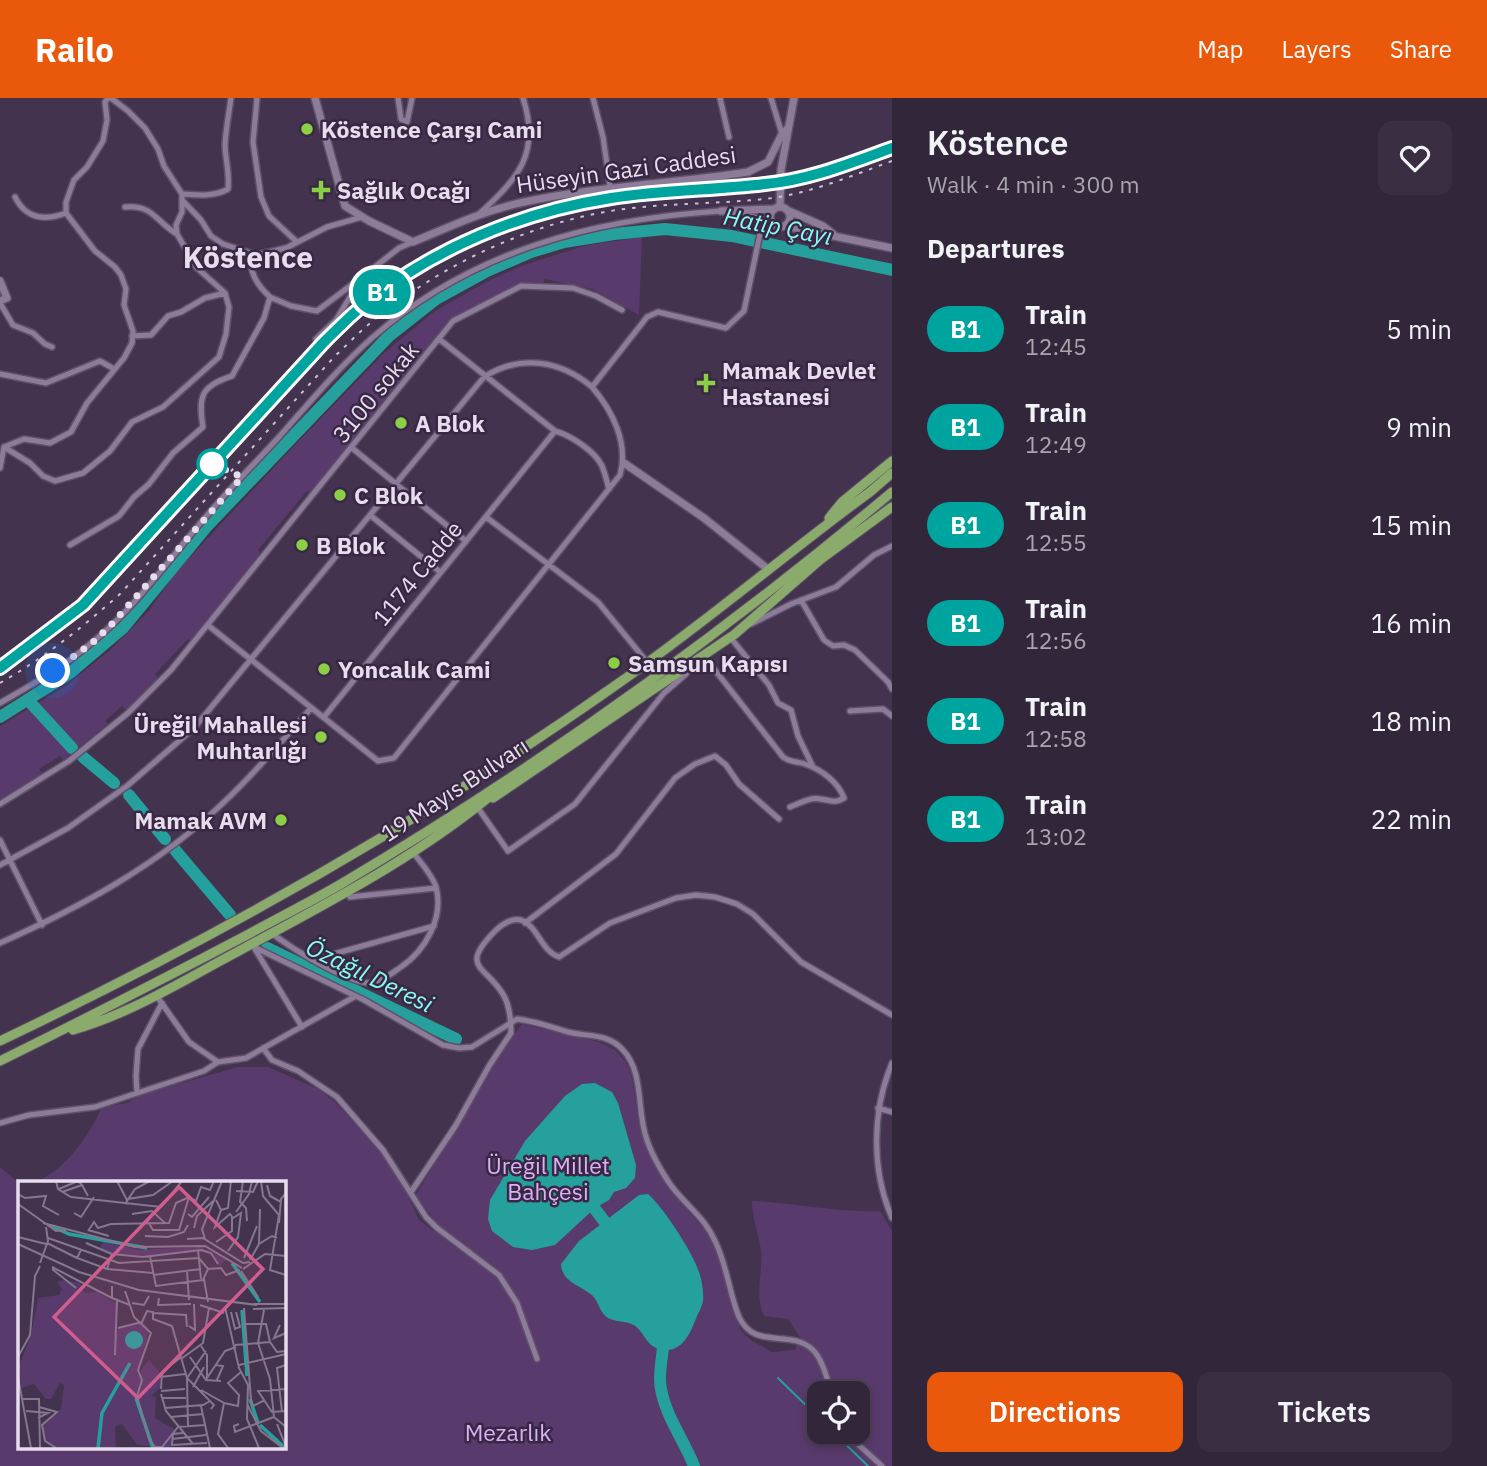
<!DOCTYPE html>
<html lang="en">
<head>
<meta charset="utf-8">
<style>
	body { margin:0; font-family:"IBM Plex Sans",sans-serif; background:#3a2e42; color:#f1f3f6; height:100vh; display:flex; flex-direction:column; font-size:26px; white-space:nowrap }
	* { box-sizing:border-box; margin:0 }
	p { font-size:23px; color:#a8a5af }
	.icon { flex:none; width:38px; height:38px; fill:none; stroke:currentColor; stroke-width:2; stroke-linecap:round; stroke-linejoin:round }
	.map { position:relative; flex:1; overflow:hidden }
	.details { display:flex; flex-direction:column; background:#32263a; width:595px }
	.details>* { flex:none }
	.badge { padding:0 14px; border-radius:23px; font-size:24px; line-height:46px }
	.controls { position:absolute; left:807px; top:1283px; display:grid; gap:14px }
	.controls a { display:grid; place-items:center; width:63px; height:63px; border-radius:14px; background:#32263a; box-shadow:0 4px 10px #0003,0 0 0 2px #4d4354; font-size:35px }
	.you { position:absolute; width:35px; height:35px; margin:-18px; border:5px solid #fff; border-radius:50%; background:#1a73e8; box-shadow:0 0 0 10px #1a73e833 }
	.map>.badge { position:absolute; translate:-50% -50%; box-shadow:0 0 0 4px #fff }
	h2 { padding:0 35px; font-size:26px; line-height:63px }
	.round { display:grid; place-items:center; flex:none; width:74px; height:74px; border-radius:14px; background:#3a2e42 }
	.summary { display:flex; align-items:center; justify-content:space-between; height:119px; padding:0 35px }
	h1 { font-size:33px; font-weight:600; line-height:52px }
	.button { display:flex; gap:14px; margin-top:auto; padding:14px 35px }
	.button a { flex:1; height:80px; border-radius:14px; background:#ea580c; color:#fff; font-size:28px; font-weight:600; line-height:80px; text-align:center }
	.button a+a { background:#3a2e42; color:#f1f3f6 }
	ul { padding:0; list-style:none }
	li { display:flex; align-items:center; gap:21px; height:98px; padding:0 35px }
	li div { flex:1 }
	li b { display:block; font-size:26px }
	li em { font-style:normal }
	li .badge { min-width:77px; font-weight:700; text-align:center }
	header { display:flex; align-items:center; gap:42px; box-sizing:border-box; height:98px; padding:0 35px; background:#ea580c; color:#fff }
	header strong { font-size:33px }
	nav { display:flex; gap:38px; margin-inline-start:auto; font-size:24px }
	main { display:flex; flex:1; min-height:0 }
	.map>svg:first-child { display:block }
	.green { fill:#593a6c; fill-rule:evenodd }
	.water { fill:#25a09c }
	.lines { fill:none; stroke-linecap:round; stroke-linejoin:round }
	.stream { stroke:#25a09c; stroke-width:2 }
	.river { stroke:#25a09c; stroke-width:12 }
	.minor-casing { stroke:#5e5167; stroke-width:8 }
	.tertiary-casing { stroke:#5e5167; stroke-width:10 }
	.trunk-casing { stroke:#5e5167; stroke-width:11 }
	.minor { stroke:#8d7b9a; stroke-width:5 }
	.tertiary { stroke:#8d7b9a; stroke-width:7 }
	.trunk { stroke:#8aab6b; stroke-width:9 }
	.rail { stroke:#cbc0d2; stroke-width:2; stroke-dasharray:3.5 7; stroke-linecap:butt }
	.line-casing { stroke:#fff; stroke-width:16 }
	.line { stroke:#00a49f; stroke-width:10 }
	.walk { stroke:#e7ddee; stroke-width:7; stroke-dasharray:0 12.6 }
	.poi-dot { fill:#8cce45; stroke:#382843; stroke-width:2.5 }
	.stop-dot { fill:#fff; stroke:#00a49f; stroke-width:3.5 }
	.labels { text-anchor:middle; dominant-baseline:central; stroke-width:5; stroke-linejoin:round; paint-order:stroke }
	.poi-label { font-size:23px; font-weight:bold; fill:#e7ddee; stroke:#382843; text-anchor:start }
	.street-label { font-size:23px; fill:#e7ddee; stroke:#382843 }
	.park-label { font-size:23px; fill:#dab0f6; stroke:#382843 }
	.water-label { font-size:24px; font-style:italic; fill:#88fbf5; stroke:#382843 }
	.district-label { font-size:30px; font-weight:bold; fill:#e7ddee; stroke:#382843 }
	.inset-river { fill:none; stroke:#25a09c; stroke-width:3.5 }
	.inset-road { fill:none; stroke:#85778e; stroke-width:2 }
	.view { fill:#cf5d8e; fill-opacity:0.15; stroke:#cf5d8e; stroke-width:3.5 }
	.inset-edge { fill:none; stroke:#e7ddee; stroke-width:3.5 }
</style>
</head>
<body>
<header>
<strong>Railo</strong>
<nav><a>Map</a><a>Layers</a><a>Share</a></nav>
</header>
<main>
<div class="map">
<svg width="892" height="1368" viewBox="0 0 892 1368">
	<rect width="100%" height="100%" fill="#43334e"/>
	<path class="green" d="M642,139L639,217L592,191L545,181L543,185H520L452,222L311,396L307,393L258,452L260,456L192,544L188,541L155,576L158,580L126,612L122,608L105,623L108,626L63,662L60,658L39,671L43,676L0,701V628L66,588L111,551L147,515L176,474L293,349L384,255L435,213L492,181L524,167L587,147Z
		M522,926L599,944L615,952L626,964L632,979L639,1027L650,1057L669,1091L711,1139L720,1162L730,1206L741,1233L751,1242L772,1254L795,1252L800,1239L788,1221L764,1218C754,1196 763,1176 761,1153C759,1136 752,1121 752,1103C795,1105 837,1115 880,1113L892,1133V1368H0V1069L19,1085V1349H284V1084H34C64,1075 90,1036 102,1009L127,1005L140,997L238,969H268L318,991L336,1005L384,1057L400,1080L419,1122L497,1179L514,1196C505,1167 460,1148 440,1128C431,1119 424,1107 416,1097L497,961ZM819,1295H858V1334H819Z"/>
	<path class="water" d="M595,985L612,994L618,1005L636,1067L635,1080L626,1090L614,1094L609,1102L595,1110L555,1147L532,1152L513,1149L492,1133L488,1121L490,1102L525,1043L565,998L582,986Z
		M648,1096C664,1110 694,1156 700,1177C702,1184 704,1196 703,1203C702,1208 699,1214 697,1218C690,1236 681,1259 656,1250C646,1246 643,1233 634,1227C626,1223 616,1224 608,1220C600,1215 599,1205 593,1198C581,1187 562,1185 561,1166L579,1143L639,1097Z"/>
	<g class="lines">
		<path class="stream" d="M778,1280L819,1320
			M833,1334L868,1368"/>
		<path class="river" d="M28,602L72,650
			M0,619L70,575L123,530L208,427L389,238L436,201L487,173L531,154L564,144L614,136L665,131L732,138L892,172
			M83,659L114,685
			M129,697L165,741
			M175,752L230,817
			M267,850L456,941
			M585,1098L614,1136
			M663,1236C665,1255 657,1273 661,1291C666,1319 684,1342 694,1368"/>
		<g class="minor-casing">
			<path id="minor" d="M257,0L253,44L261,99L269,118L297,144
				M398,0L401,21L407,24L412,0
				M593,0L603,39L610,88
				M720,0L729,39
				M771,0L782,36
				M182,96C198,97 214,99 228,91C230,75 225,61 225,46C226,30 229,15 231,0
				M15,99C26,121 45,123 66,115
				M182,102L201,122L211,138L223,146L256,157L286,150L327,129L362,119
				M125,109C153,106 157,125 177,136
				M479,116C518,80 541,56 523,0
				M270,199L291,208L317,213L362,179
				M0,205L13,227L33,235L45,246L52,249
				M132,238L151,237L168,218L181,214L205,200L225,195
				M316,241L336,222L362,179L399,150L413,144
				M439,241L555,333C570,337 595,353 602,368C605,375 607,384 609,391
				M0,276L46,285L100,263L114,271
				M4,349L30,365L43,378L55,383L83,375L110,353L132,324L163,309L219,259L226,236L229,209L225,195L197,170L177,136L176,127L182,114V96L164,68L158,51L145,30L128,13L111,0
				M352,350L466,443
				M0,370L4,349L24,341L50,345L71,334L87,305L124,260L132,245L133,233L124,207L126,191L121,177L115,169L95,153L66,115V104L74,82L87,69L103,43L107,22L105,4L108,0
				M370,417L440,474
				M486,419L598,504L647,564
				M70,447L119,418L134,399L149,386L173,355L203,329C198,298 201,288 232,278L264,220L270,199C256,186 250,175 250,156
				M801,502L824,542L833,548L844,547L855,552L888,584L892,591
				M751,526L791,506L836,489L874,457L892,448
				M209,528L378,663L394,660L620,377C629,345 612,312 592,289L647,219L658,214L726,230L744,213L761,131L773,125
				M730,539L769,587L778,605L791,612L798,638L813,669
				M704,558L783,659C791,665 796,663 805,666C822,672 838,684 844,700C834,706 831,702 820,701C810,699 800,705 790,709
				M0,605C31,587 62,570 89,547C136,510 171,458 210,414C232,388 256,364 279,339C309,305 339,269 373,239C472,153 593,121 721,113
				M850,613L883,611L892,618
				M324,619L555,333
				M0,706L69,663L128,615L171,572L453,223L521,188L573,190L596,198L622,212
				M478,710L508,753L575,706L664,595L686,576
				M0,742L42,827
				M0,767L68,730L127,688L194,630L484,279C520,256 560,262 592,289
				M350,799L436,790
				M525,825L616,756L675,680L695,666L715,658L726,667L739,686L779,721
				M271,835C293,851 341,882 368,885C379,886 392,875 401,869C426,852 444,819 436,789C432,776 420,764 412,753
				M0,845C81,809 160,766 224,704C255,675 283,642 311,610
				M254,849L364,902L443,947L459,950L472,949L517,921C535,923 551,929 568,934C588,939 607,935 622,951C645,974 636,1014 647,1042C652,1058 668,1086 679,1097C692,1112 707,1124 715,1143C727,1167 729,1195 739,1219C755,1253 790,1230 813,1252C823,1262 827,1282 832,1295
				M255,851L302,929
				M312,862L434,828
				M156,897L189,944L218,964L246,960L354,899
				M263,950L272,962L298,973L337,999L383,1052L426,1119L437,1130L499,1177L517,1205L537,1261
				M892,965C872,1013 871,1072 892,1120
				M137,995L136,978L138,951L162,905
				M878,1010L892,1014
				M0,1025L29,1017L95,1009L204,973L218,964
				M411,1094L456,1027L489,968L511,935C511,923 510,909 504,898C487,867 457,871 496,832C502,826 512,820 521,822C538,828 541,853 559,859L610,825L676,800L696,797L715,799L737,806L753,816L801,864L892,917
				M848,1334L851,1340L882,1368"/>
		</g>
		<g class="tertiary-casing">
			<path id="tertiary" d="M315,0L345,108L369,123L413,144C449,129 485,112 524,104C598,88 673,86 748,74L768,64L782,36L788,30
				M780,109L781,72L794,0
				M770 119a10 10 0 1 1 20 0a10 10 0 1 1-20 0Z
				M721,113L774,111
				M789,113L823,128L833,136
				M732,116L771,123
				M785,128L892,150
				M0,183L7,200L0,203
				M624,365L704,420L769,472"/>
		</g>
		<g class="trunk-casing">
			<path id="trunk" d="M829,420L842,404L892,363
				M493,700L735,536L821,461L892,409
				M73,932C132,915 184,882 237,854C325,806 418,759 495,694
				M0,943C218,839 429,720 626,580C710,521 788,454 870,394L892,375
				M0,963C83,922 165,880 247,837C278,820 310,804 341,786C535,671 719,539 892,394"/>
		</g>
		<use href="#minor" class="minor"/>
		<use href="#tertiary" class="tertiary"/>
		<use href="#trunk" class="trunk"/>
		<path class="rail" d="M0,570L83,507L323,245C335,233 348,220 361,209C425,156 504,120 585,104C644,93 705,93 765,87C809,82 851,65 892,50
			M0,585C44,560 83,529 121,495L335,258C348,246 360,233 374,222C443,166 530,125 617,112C666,105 716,106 765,101C809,96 851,78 892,63"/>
	</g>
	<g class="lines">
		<g class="line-casing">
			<path id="line" d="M0,570L83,507L323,245C335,233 348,220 361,209C433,150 521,114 611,100C662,92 714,92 765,86C809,82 851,65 892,50"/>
		</g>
		<use href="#line" class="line"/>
		<path class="walk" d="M53,573L91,546L111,527L242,379L212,366"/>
	</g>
	<g class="poi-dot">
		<circle cx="307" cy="31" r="7"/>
		<path d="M317.5 81.5h7v7h7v7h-7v7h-7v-7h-7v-7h7z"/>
		<path d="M702.5 274.5h7v7h7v7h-7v7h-7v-7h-7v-7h7z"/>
		<circle cx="401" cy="325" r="7"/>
		<circle cx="340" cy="397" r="7"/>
		<circle cx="302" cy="447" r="7"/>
		<circle cx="614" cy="565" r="7"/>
		<circle cx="324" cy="571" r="7"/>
		<circle cx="321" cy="639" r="7"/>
		<circle cx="281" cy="722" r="7"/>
	</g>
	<circle class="stop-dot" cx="212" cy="366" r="14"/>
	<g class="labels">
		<g class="poi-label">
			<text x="321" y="31">Köstence Çarşı Cami</text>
			<text x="337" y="92">Sağlık Ocağı</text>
			<text x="722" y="272">Mamak Devlet<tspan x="722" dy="26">Hastanesi</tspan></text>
			<text x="415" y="325">A Blok</text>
			<text x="354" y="397">C Blok</text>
			<text x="316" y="447">B Blok</text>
			<text x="628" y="565">Samsun Kapısı</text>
			<text x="338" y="571">Yoncalık Cami</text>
			<text x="307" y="626" text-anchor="end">Üreğil Mahallesi<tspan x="307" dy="26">Muhtarlığı</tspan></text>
			<text x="267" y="722" text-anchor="end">Mamak AVM</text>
		</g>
		<g class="street-label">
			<text transform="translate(626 71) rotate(-8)">Hüseyin Gazi Caddesi</text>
			<text transform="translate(375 294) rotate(-51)">3100 sokak</text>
			<text transform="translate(417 475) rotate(-51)">1174 Cadde</text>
			<text transform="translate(454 691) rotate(-33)">19 Mayıs Bulvarı</text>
		</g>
		<g class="park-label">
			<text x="548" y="1067">Üreğil Millet<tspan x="548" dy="26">Bahçesi</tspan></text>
			<text x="508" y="1334">Mezarlık</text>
		</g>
		<g class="water-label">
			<text transform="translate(778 128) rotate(11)">Hatip Çayı</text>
			<text transform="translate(370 877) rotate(26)">Özağıl Deresi</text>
		</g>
		<g class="district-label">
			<text x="248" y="158">Köstence</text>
		</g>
	</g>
	<g transform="translate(18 1083)">
		<rect width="268" height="268" fill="#43334e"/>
		<path d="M85,61L121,69L182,66L209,78L201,85L196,73L183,69L129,75L97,73L82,67ZM46,99L62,102L66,112L79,111L98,122L99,153L100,148L126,141L131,150L119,192L123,196V189L131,179L142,192V207L133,215L138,216L137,237L156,248L153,267L119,264L104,243L97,246L98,267H38L27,260L24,244L43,228L46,204L42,202L33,218H28L16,203L3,207L1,185L13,154L20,117L41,114L44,108L39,101Z" fill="#593a6c"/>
		<path d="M107 159a9 9 0 1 1 18 0a9 9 0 1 1-18 0Z" fill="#25a09c"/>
		<path class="inset-river" d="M33,45L51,53L129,67M214,82L242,121M224,129L229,195M118,217L135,267M232,218L240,242M242,244L266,266M80,267L84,232L112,182"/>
		<path class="inset-road" d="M38,0L40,8L53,16L143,26L164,0M99,0L109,19M225,0L222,21L228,27L229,40M243,0L245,15L261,34L252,89L268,94M249,4L252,15L263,21M41,8L60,0L64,4M218,10L235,11L240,0M44,11L64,4L70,15M0,13L7,17L28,15L25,25L41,34M110,18L135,14L155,0M198,19L203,29L197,46L212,33L215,37L223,32L220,56L210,70M0,23L38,50L48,49M107,23L117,8L132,0M203,29L210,27L213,0M218,31L231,13L234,0M56,32L63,36L76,16M114,33L134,30L147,42M170,33L174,36L191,16M130,41L135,49H161L171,16M25,42L117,66L187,65L224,87M261,42L263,18L268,12M176,47L179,35L195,20M70,49L91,55M70,50L76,41L80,47L93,43L151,42L158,22L171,16L178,20L183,6L192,9L196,0M127,55L150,56L166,51L170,44M0,56L28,63M30,57L101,82L181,77L190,88M169,58L185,57L225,82L232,81M187,58L184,48L204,0M198,61L214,50V36M29,62L59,77M68,62L94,73M0,63L61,91L121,109L239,124M241,63L242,28M63,69L59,77L89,88L135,92M180,69L183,98M132,75L138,105L185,99L190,88L203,87L208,94L222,89M226,77L239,45M232,79L241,63L254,55L259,57M22,82L30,60L28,46M34,86L94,117M34,88L58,107M89,88L94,73L125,76L183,69L193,72L200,83M225,88L247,73L268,75M169,90L171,119M223,90L240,116M135,94L183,88M186,98L190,121M94,105V117L112,124M107,110L116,136L133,152L120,189L124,199L119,215L131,258L138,267M141,117L140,124L173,123M114,122L126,124L131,115M235,123H268M182,124L206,132M207,126L221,187L230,204L229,238L241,267M226,127L233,219L235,225L247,219M235,128L268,127M246,129L240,162L252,198L256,236L268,246M213,131L217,148L222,146L218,131M135,132L168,134L169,146M224,143H248L252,161M262,144L256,157L268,152M171,145L177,149L176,123M100,147L124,141L129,130L135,131V138L154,145L169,197L196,224L193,228M217,164L252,161L259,171L268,170M183,165L189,174V197L207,170L218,166M97,174L99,120M0,176L12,154L17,95L22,85M172,176L188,199L203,200M163,178L185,162L191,127M197,184L205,185L199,199M221,184L268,173M0,196L13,267M142,196L167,193M175,206L186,186M143,208L144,191L162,177M183,209L206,222L200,253L210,267M143,210L167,208M239,210L268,208M240,210L254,231L268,230M143,213L148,230L175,263M144,217H168M5,218H21L22,267M206,222L220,225L221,214L210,202L223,191M229,223L243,250L265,267M183,225L192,267M21,226L39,231L24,244L27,260L38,267M147,227L185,224L192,220M8,230L30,232L20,237M264,231L259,187L268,184M153,236L185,233M221,243L216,245L217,251L256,236M259,243L268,266M170,245L169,197L188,170M165,252L155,253L154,264L189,262M154,258L188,254M137,266H144L160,246L187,244"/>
		<path class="view" d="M161,6L245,88L120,217L36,136Z"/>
		<rect width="268" height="268" class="inset-edge"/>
	</g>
</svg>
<div class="controls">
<a><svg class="icon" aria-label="locate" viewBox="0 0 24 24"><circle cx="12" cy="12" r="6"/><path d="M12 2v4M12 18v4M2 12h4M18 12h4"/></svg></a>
</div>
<div class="you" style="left:53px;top:573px"></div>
<b class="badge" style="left:382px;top:194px;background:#00a49f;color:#fff">B1</b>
</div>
<section class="details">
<div class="summary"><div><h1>Köstence</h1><p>Walk · 4 min · 300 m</p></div><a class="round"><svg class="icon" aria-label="heart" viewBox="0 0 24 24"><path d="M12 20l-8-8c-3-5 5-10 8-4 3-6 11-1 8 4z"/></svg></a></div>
<h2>Departures</h2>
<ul>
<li><span class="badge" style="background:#00a49f;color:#fff">B1</span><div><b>Train</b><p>12:45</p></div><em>5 min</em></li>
<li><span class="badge" style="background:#00a49f;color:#fff">B1</span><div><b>Train</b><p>12:49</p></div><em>9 min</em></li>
<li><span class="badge" style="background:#00a49f;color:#fff">B1</span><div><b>Train</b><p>12:55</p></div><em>15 min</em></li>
<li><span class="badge" style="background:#00a49f;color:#fff">B1</span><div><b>Train</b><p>12:56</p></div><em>16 min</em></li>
<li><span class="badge" style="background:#00a49f;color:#fff">B1</span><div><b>Train</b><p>12:58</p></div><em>18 min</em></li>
<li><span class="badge" style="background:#00a49f;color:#fff">B1</span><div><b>Train</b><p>13:02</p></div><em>22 min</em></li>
</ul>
<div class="button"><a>Directions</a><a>Tickets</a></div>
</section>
</main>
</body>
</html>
